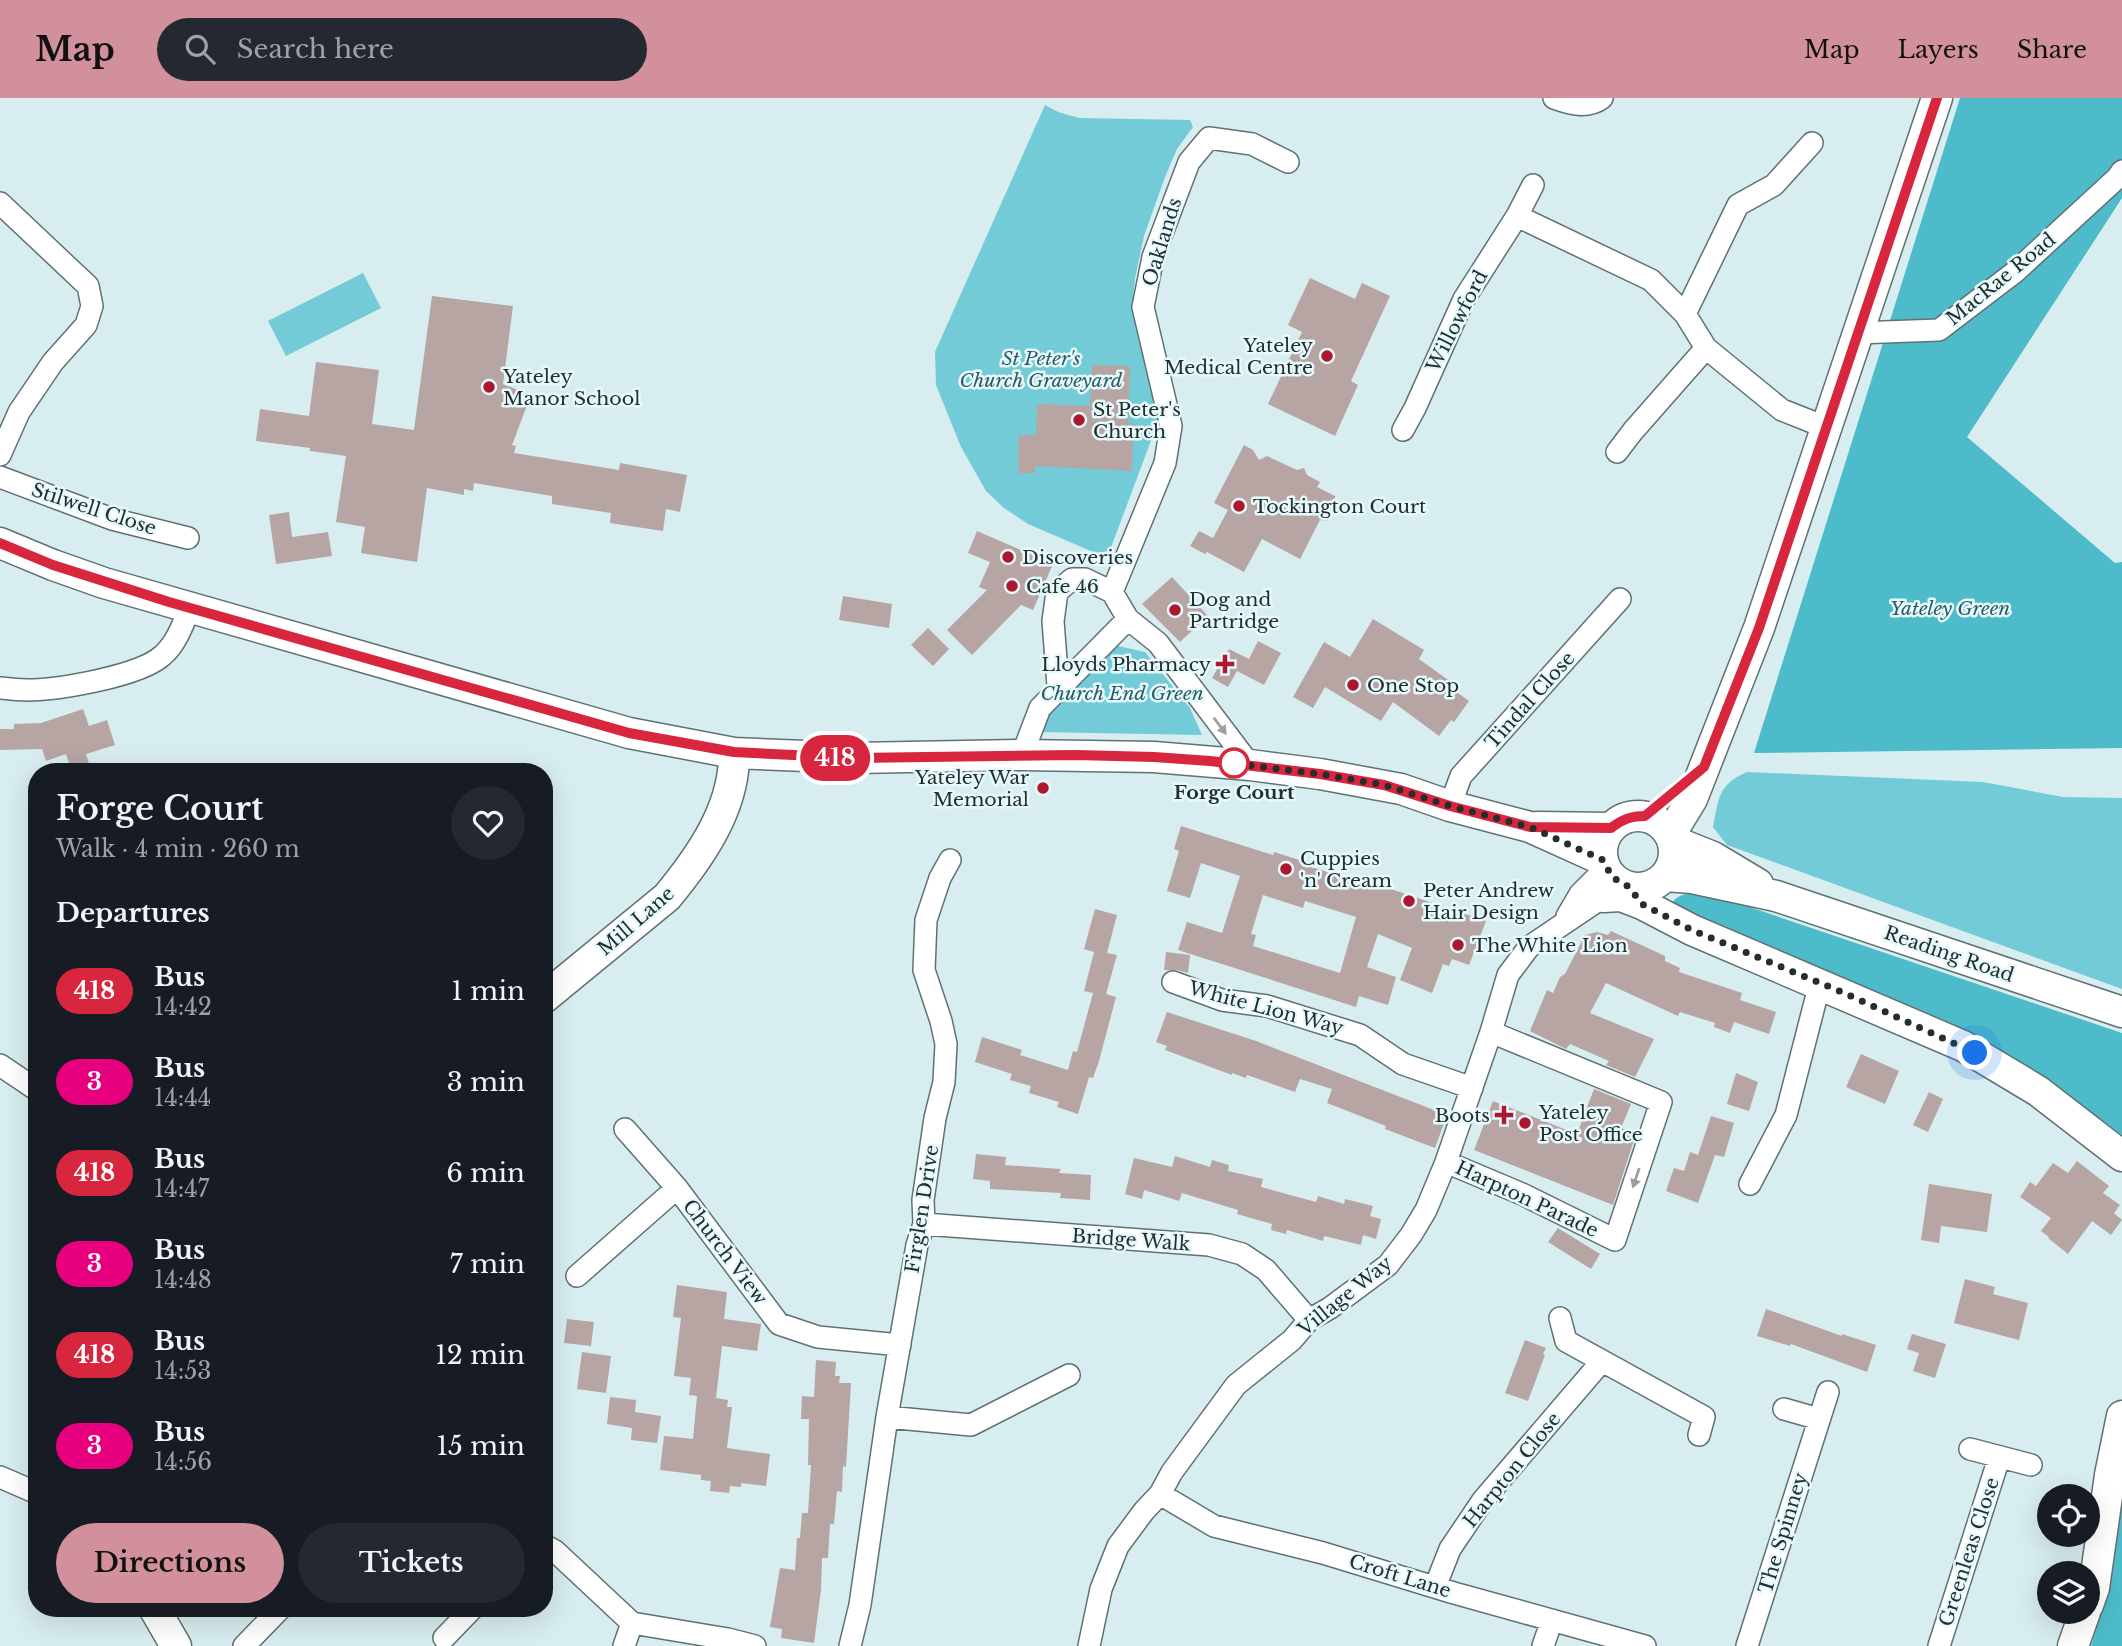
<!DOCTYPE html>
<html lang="en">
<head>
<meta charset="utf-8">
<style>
	body { margin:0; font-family:"Libre Baskerville",serif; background:#242831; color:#f1f3f6; height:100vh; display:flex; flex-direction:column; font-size:26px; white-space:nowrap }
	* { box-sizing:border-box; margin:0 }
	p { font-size:23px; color:#9ea1a6 }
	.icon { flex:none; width:38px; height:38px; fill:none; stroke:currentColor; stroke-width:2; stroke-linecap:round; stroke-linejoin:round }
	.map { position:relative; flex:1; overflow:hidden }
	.drawer { position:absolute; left:28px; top:665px; width:525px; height:854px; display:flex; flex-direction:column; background:#171b24; border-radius:28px; box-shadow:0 7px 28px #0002 }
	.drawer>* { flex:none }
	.badge { padding:0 14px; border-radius:23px; font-size:24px; line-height:46px }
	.fabs { position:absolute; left:2037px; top:1386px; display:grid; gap:14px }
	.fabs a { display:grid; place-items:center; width:63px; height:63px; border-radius:50%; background:#171b24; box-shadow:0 7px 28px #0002; font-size:35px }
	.you { position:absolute; width:35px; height:35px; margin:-18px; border:5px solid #fff; border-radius:50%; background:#1a73e8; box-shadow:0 0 0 10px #1a73e833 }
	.map>.badge { position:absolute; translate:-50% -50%; box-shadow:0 0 0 4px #fff }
	h2 { padding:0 28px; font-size:26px; line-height:63px }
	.round { display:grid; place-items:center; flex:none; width:74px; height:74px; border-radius:37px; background:#242831 }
	.headline { display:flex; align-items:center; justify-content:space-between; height:119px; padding:0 28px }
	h1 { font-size:33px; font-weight:600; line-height:52px }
	.primary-button { display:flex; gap:14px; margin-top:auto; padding:14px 28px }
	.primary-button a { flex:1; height:80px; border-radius:42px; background:#d2909c; color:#111; font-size:28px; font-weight:600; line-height:80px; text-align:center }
	.primary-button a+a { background:#242831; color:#f1f3f6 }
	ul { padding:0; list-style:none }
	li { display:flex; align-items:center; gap:21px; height:91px; padding:0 28px }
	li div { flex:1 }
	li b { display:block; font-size:26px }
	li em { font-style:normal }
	li .badge { min-width:77px; font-weight:700; text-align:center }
	header { display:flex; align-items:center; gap:42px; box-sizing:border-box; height:98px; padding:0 35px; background:#d2909c; color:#111 }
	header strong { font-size:33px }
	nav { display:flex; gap:38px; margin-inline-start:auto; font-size:24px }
	.search { width:490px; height:63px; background:#242831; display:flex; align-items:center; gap:18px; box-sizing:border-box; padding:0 24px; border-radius:38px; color:#9ea1a6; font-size:26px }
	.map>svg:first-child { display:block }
	.green { fill:#72cbd7 }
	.forest { fill:#4dbbc9 }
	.building { fill:#b7a5a4; fill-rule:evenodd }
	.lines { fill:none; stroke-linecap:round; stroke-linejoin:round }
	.street-casing { stroke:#5f7174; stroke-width:24 }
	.secondary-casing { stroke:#5f7174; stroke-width:33 }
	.street { stroke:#fff; stroke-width:21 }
	.secondary { stroke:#fff; stroke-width:30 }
	.oneway { fill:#9da0a1 }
	.line-casing { stroke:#fff; stroke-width:16 }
	.line { stroke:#d7263d; stroke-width:10 }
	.walk { stroke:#252d2e; stroke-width:7; stroke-dasharray:0 12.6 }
	.poi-dot { fill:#ac172f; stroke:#e6fafd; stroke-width:2.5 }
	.stop-dot { fill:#fff; stroke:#d7263d; stroke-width:3.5 }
	.labels { text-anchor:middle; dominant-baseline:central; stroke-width:5; stroke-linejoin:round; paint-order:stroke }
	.street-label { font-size:19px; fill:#252d2e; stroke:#e6fafd }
	.poi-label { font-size:19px; fill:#252d2e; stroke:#e6fafd; text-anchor:start }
	.park-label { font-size:19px; font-style:italic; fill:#2b5a61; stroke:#e6fafd }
	.stop-label { font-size:19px; font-weight:bold; fill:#252d2e; stroke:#e6fafd }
</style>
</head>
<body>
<header>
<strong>Map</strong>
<div class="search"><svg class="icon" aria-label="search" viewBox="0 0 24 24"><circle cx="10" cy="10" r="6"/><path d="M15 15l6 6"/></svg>Search here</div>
<nav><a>Map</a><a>Layers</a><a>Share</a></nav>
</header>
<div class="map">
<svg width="2122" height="1548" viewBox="0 0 2122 1548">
	<rect width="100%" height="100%" fill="#d8edef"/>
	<path class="green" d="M1045,7L1058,14L1079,20L1190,22L1193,29L1177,51L1165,79L1144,138L1135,180L1133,202L1136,225L1161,316L1107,460L1028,426L1004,410L986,393L961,349L936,287L935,254Z
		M363,175L381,210L286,258L268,223Z
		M1118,548L1145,554L1190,610L1202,637L1038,634C1044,605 1094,566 1118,548Z
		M1747,674L1983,684L2063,699L2122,700V891L1727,747L1713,729C1719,699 1718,687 1747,674Z"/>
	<path class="forest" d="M1960,0H2122V100L1967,339L2115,465L2122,464V650L1754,655Z
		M1708,795L2122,935V1045L1669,811C1676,793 1691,795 1708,795Z
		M2122,1357V1548H2091L2109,1489Z"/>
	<path class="building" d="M1310,180L1355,201L1362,185L1390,198L1351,283L1358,287L1335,338L1268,306L1302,234L1288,227Z
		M432,198L513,208L503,286L531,297L512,347L516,348L514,355L619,372L620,365L687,377L680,414L666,411L663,433L610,425L611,415L552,406V398L474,385L473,393L464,391V397L427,390L417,464L361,455L365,429L336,424L346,358L310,353V350L256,343L260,311L309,318L316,264L379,272L372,326L414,332Z
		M1092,267L1130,268L1128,325H1133L1132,373L1035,368V375H1018L1019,337H1036L1037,306L1090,308Z
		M1244,347L1253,352L1259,362L1267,358L1297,372L1304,370L1307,377L1320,384L1317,389L1335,398L1336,407L1327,423L1320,422L1300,461L1262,441L1244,474L1207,454L1205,456L1190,448L1199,433L1213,440L1228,412L1214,405Z
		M289,414L292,439L328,434L332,458L276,466L269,417Z
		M977,433L1053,466L1033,512L1021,507L972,557L947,532L987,492L979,489L990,464L968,455Z
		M1172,479L1208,518L1180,544L1142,506Z
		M843,498L892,506L889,530L839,522Z
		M1373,521L1424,552L1419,561L1451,584L1448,588L1469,603L1454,624L1451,622L1439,638L1393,604L1381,623L1325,589L1313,610L1293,599L1324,544L1350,559Z
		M928,530L949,551L933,568L911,547Z
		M1258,543L1281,555L1264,587L1237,573L1228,589L1212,580L1229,551L1249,561Z
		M83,611L89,628L107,622L115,647L86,656L90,669L72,674L66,656L46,663L42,651L0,652V631H14V626L41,625Z
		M1181,728L1273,757L1274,754L1309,765L1308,768L1350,781L1352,778L1486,823L1469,867L1452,861L1449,868L1443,866L1432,895L1400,882L1412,850L1378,836L1367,869L1396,879L1388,907L1359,898L1356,909L1178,852L1187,824L1222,835L1240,778L1201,765L1190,800L1167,793L1179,753L1174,751ZM1263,797L1303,810L1305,803L1356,819L1340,875L1253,848L1256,837L1251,836Z
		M1095,811L1117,817L1107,855L1117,857L1106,896L1116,899L1099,963L1093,980L1089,979L1078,1016L1057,1009L1059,1004L1029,995L1031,988L1010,982L1012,976L975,964L982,939L1022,952L1020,957L1068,972L1073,953L1077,954L1093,895L1084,893L1094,854L1084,851Z
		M1611,833L1665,858V863L1680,870L1679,874L1742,895L1740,902L1776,914L1769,936L1734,924L1730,935L1714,929L1715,925L1680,914L1678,918L1606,885L1590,915L1654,941L1635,979L1606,967L1609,963L1570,946L1566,951L1530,933L1547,892L1553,895L1560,879L1565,876L1585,837L1597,834L1608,837Z
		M1166,854L1190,857L1188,875L1177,872H1164Z
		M1167,914L1256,943L1447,1017L1435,1050L1385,1031L1386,1028L1327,1005L1332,991L1300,981L1295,994L1247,977L1246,980L1232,975V977L1165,952L1167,948L1156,944Z
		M1861,956L1899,973L1885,1006L1846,989Z
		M1736,975L1758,984L1749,1013L1727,1006Z
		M1594,991L1631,1006L1621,1030L1636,1036L1613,1107L1474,1052L1493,1003L1577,1036Z
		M1929,994L1943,1001L1928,1034L1913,1027Z
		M1711,1018L1734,1025L1724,1059L1715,1057L1698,1105L1666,1093L1674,1070L1684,1073L1690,1054L1698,1057Z
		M976,1056L1006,1059L1005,1067L1061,1071L1059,1075L1091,1077L1090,1102L1060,1100L1061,1095L990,1091V1083L973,1081Z
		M1175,1058L1210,1069L1212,1062L1229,1067L1228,1073L1263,1081L1261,1089L1316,1104L1318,1098L1344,1106L1345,1101L1373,1108L1370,1118L1381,1121L1376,1141L1363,1137L1361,1147L1324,1138L1323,1143L1287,1132L1286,1136L1271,1132L1272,1126L1237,1116L1238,1112L1182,1095L1179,1103L1144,1092L1142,1101L1125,1096L1134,1060L1172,1069Z
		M2077,1063L2109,1088L2103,1095L2120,1107L2114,1115L2122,1122L2111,1137L2092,1123L2068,1156L2048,1140L2049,1139L2041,1133L2051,1120L2020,1099L2030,1084L2036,1088L2053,1065L2068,1075Z
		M1929,1086L1992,1096L1987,1134L1941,1128L1939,1145L1921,1142Z
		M1558,1130L1600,1156L1591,1171L1548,1144Z
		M1965,1181L1995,1189L1993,1196L2028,1205L2019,1242L1954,1225Z
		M677,1187L727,1194L724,1221L761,1226L757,1253L722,1248L716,1300L728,1302L727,1309H732L727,1350L770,1356L766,1388L741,1385V1389L730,1388L729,1395L710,1393L711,1383L701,1382V1377L660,1372L664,1338L693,1341L697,1298L689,1297L691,1280L674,1278L681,1220L673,1219Z
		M1766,1211L1842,1238V1236L1876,1247L1867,1274L1791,1246L1790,1248L1757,1238Z
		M567,1221L594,1224L591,1248L564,1245Z
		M1912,1236L1946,1246L1935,1280L1913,1273L1919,1255L1907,1251Z
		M1525,1242L1546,1250L1543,1256L1545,1257L1528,1303L1505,1295Z
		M582,1254L611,1258L606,1295L577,1291Z
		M816,1262L836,1264L835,1278H840L839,1285H851L846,1369L843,1368L842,1394L837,1393L834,1426H830L828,1460H822L821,1492L814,1545L781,1540L782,1531L770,1529L780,1470L795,1472L797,1440H800L802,1415H808L811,1367H808L809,1321H801L802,1298L814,1299Z
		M610,1299L636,1302L635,1314L661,1318L657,1345L631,1342L632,1330L607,1326Z"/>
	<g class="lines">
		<g class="street-casing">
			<path id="street" d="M1554,0C1570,6 1587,11 1602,0
				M0,105L88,188L92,208L86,227L53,264L19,314L0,357
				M1517,118L1533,87
				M1685,216L1738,107L1774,87L1812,45
				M1857,235L1939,232L2015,174L2117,80L2122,73
				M1403,332L1415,310L1464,201L1517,118L1651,182L1685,216L1706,250L1782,312L1825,329
				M1617,354L1633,333L1706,250
				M0,379L112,421L188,440
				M1058,588L1053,523L1057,494L1072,481H1085L1112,494
				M0,590C9,591 18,592 27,592C58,592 141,578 163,557C177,545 183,525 190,510
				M1022,657L1040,610L1128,521
				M1250,667L1158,545L1128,521L1112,494L1165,365L1171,328L1143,209L1153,159L1189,64L1209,40L1252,46L1288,64
				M1450,708L1461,678L1620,501
				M1567,818L1580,796L1606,770
				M1173,884L1222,902L1267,908L1360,937L1403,966L1472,990
				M0,967L37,992
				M625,1031L677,1090
				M1446,1064L1522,1096L1615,1142L1661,1004L1491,934
				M1750,1086L1786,1017L1820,885
				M924,1126L1209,1147L1242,1156L1266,1172L1309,1222
				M577,1178L677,1090L779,1226L818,1239L900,1247
				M1560,1220L1566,1243L1704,1319L1699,1337
				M1784,1311L1819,1321
				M887,1319L971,1327L1069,1277
				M1970,1351L2031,1367
				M0,1379L37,1395
				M1160,1396L1214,1428L1323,1455L1454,1495L1645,1548
				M544,1447L555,1453L632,1525L728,1541L755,1548
				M1435,1489L1450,1451L1483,1402L1602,1263
				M444,1540L473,1510
				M244,1548L281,1510
				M624,1548L632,1525
				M850,1548L860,1507L887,1319L917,1147L924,1126L923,1102L935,1020L944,984L946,946L941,923L924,872L926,822L940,780L950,762
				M1089,1548L1101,1491L1118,1448L1144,1413L1160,1396L1172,1374L1236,1287L1292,1242L1309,1222L1330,1210L1388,1167L1411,1137L1426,1112L1446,1064L1491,934L1508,877L1529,849L1615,791
				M1543,1548L1552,1522
				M1747,1548L1828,1294
				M1939,1548L1999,1360"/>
		</g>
		<g class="secondary-casing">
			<path id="secondary" d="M0,445L53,467L104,485L629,635L734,655L855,660L1022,657L1154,659L1250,667L1320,676L1401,691L1450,708L1530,729L1603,762
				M1602 754a36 36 0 1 1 72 0a36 36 0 1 1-72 0Z
				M1537,729L1611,730
				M1670,737L1692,701L1759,530L1937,0
				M1673,743L1713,759L1758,786
				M1665,778L1692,780L1776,798L2122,914
				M1603,799L1621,798L1642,806L1692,832L1963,948L2038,993L2122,1058
				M544,900L667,799C701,758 735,709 734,655
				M2088,1507L2094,1490L2110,1377L2122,1318
				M154,1510L176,1548
				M2073,1548L2085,1514"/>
		</g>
		<use href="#street" class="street"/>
		<use href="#secondary" class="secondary"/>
	</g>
	<defs><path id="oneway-solid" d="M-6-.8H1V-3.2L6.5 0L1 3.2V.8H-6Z" transform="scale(1.75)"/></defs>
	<g class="oneway">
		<use href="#oneway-solid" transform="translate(1220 628) rotate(53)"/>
		<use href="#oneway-solid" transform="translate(1636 1080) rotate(108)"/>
	</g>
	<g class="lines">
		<g class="line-casing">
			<path id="line" d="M0,445L53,467L169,504L629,635L734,654L855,660L1076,657L1154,659L1210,663L1320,676L1384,687L1450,708L1530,729L1611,730C1623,721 1631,718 1645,718L1704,669L1759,530L1937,0"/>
		</g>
		<use href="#line" class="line"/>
		<path class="walk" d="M1234,665H1230L1320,676L1384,687L1450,708L1530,729L1603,762L1612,779L1629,789L1642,806L1692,832L1842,894L1975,955"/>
	</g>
	<g class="poi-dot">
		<circle cx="1327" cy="258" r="7"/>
		<circle cx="489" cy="289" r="7"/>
		<circle cx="1079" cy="322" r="7"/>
		<circle cx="1239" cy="408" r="7"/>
		<circle cx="1008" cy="459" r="7"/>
		<circle cx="1012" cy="488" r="7"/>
		<circle cx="1175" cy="512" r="7"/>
		<path d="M1221.5 555.5h7v7h7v7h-7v7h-7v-7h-7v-7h7z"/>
		<circle cx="1353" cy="587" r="7"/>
		<circle cx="1043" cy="690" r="7"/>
		<circle cx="1286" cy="771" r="7"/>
		<circle cx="1409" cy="803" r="7"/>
		<circle cx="1458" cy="847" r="7"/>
		<path d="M1500.5 1006.5h7v7h7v7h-7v7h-7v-7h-7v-7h7z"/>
		<circle cx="1525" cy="1025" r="7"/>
	</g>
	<circle class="stop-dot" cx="1234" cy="665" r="14"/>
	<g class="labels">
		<g class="street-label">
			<text transform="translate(1162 144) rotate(-73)">Oaklands</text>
			<text transform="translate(2001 181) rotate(-39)">MacRae Road</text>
			<text transform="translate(1457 223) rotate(-63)">Willowford</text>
			<text transform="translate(94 411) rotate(18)">Stilwell Close</text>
			<text transform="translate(1530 602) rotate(-48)">Tindal Close</text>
			<text transform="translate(636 823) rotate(-41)">Mill Lane</text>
			<text transform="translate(1949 856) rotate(19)">Reading Road</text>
			<text transform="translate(1266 910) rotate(15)">White Lion Way</text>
			<text transform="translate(1527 1101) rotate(25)">Harpton Parade</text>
			<text transform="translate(922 1111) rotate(-81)">Firglen Drive</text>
			<text transform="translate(1131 1142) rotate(4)">Bridge Walk</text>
			<text transform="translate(725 1154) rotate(53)">Church View</text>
			<text transform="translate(1345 1198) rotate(-39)">Village Way</text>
			<text transform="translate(1512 1372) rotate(-51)">Harpton Close</text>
			<text transform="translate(1783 1435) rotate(-73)">The Spinney</text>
			<text transform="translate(1969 1454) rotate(-72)">Greenleas Close</text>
			<text transform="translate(1400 1478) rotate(17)">Croft Lane</text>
		</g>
		<g class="poi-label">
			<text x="1313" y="247" text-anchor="end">Yateley<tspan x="1313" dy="22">Medical Centre</tspan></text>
			<text x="503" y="278">Yateley<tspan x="503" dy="22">Manor School</tspan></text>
			<text x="1093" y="311">St Peter's<tspan x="1093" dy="22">Church</tspan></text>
			<text x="1253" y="408">Tockington Court</text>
			<text x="1022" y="459">Discoveries</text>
			<text x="1026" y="488">Cafe 46</text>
			<text x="1189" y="501">Dog and<tspan x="1189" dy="22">Partridge</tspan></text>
			<text x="1211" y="566" text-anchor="end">Lloyds Pharmacy</text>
			<text x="1367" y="587">One Stop</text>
			<text x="1029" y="679" text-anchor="end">Yateley War<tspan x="1029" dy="22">Memorial</tspan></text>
			<text x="1300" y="760">Cuppies<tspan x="1300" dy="22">'n' Cream</tspan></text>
			<text x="1423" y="792">Peter Andrew<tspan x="1423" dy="22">Hair Design</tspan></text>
			<text x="1472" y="847">The White Lion</text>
			<text x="1539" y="1014">Yateley<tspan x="1539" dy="22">Post Office</tspan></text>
			<text x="1490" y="1017" text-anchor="end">Boots</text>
		</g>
		<g class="park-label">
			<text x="1041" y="260">St Peter's<tspan x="1041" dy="22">Church Graveyard</tspan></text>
			<text x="1950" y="510">Yateley Green</text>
			<text x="1122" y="595">Church End Green</text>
		</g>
		<g class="stop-label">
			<text x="1234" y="694">Forge Court</text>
		</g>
	</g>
</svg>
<div class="fabs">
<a><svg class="icon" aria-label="locate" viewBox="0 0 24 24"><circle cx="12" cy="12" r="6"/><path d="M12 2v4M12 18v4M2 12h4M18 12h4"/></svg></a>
<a><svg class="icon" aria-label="layers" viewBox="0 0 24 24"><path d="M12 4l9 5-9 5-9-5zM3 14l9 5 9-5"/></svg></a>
</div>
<div class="you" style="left:1975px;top:955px"></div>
<b class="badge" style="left:835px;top:660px;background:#d7263d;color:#fff">418</b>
<section class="drawer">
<div class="headline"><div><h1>Forge Court</h1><p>Walk · 4 min · 260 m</p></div><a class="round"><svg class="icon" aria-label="heart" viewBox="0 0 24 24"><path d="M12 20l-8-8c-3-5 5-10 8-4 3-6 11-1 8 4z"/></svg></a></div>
<h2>Departures</h2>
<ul>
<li><span class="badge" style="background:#d7263d;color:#fff">418</span><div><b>Bus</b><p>14:42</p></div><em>1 min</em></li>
<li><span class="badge" style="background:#e6007e;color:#fff">3</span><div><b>Bus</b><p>14:44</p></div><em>3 min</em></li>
<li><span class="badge" style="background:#d7263d;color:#fff">418</span><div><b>Bus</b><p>14:47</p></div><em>6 min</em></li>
<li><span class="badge" style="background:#e6007e;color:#fff">3</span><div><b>Bus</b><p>14:48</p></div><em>7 min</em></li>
<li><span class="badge" style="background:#d7263d;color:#fff">418</span><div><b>Bus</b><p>14:53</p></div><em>12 min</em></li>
<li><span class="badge" style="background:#e6007e;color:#fff">3</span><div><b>Bus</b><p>14:56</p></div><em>15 min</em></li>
</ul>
<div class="primary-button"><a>Directions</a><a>Tickets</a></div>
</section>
</div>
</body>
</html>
